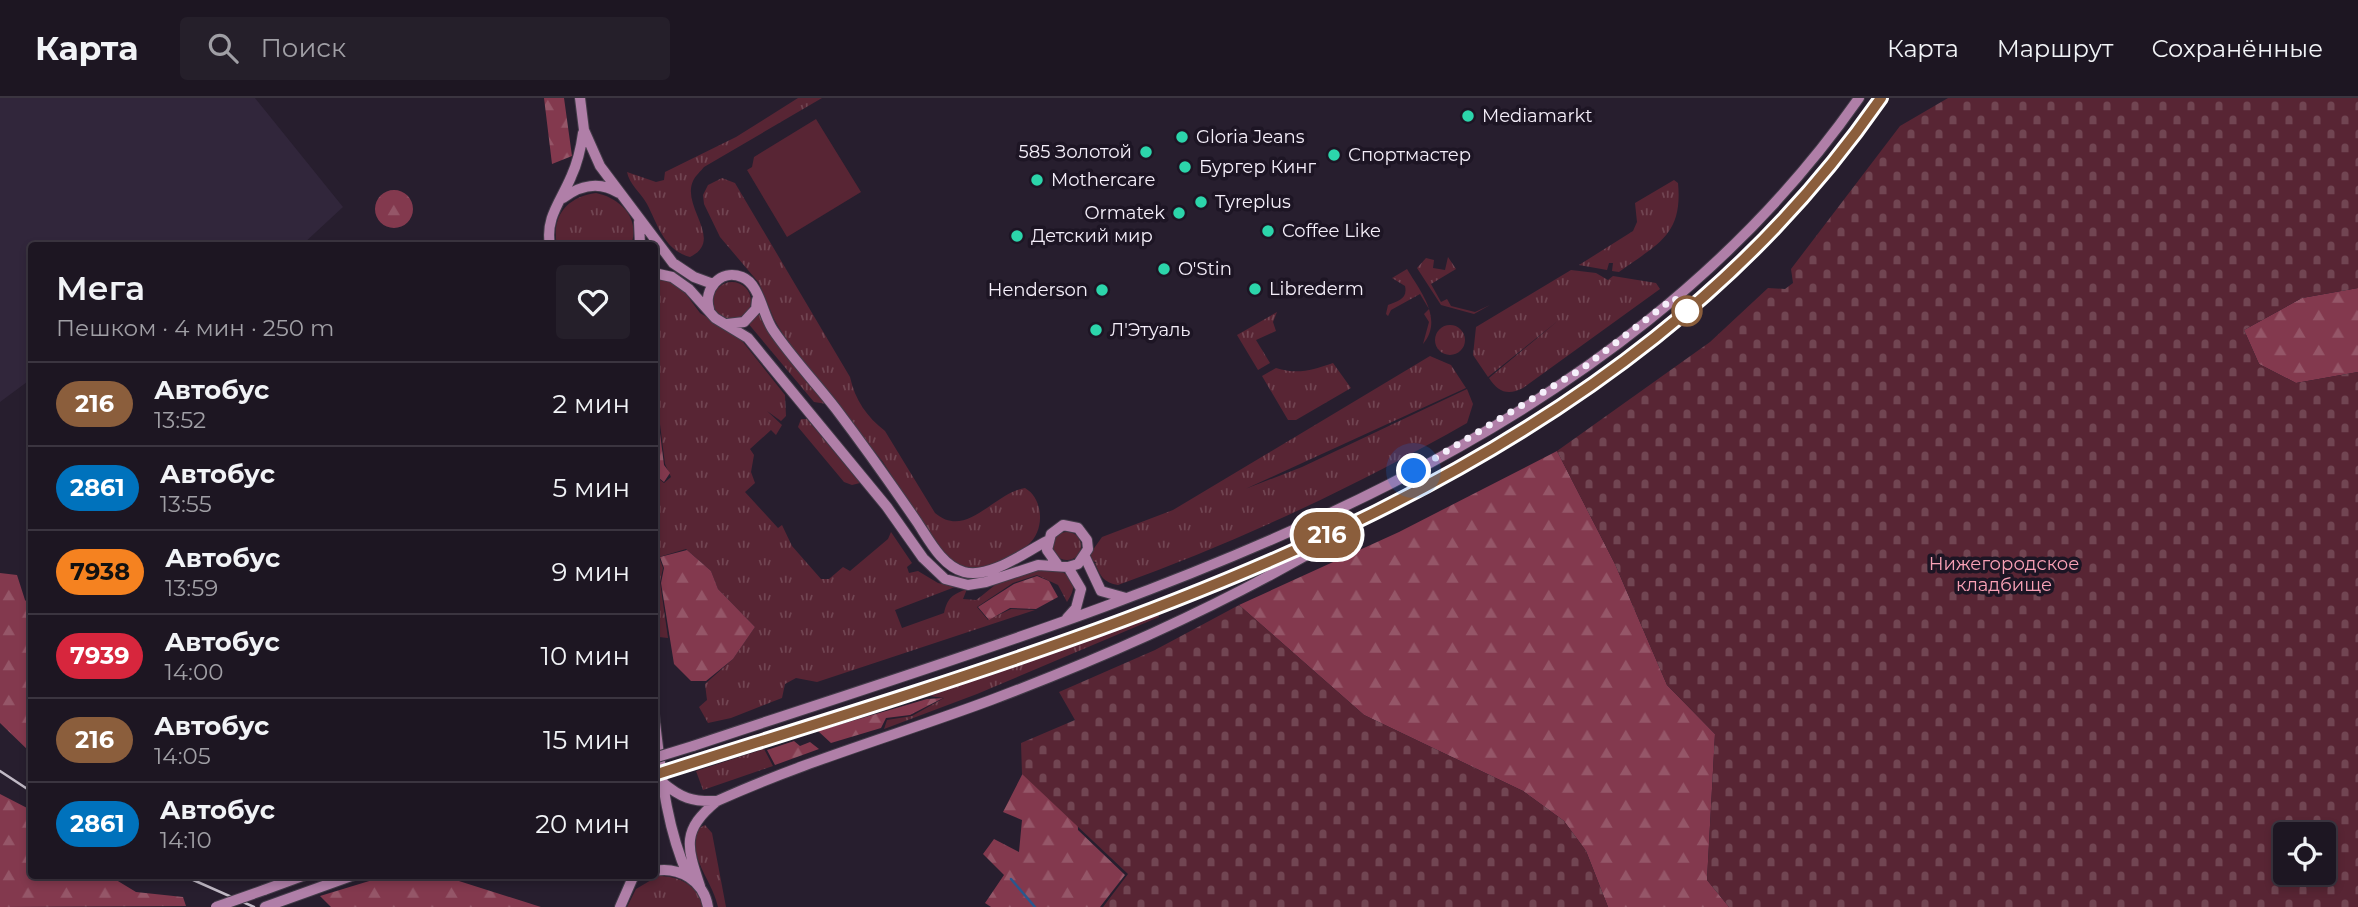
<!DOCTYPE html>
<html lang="ru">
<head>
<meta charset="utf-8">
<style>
	body { margin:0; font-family:Montserrat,sans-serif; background:#251f2a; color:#f1f3f6; height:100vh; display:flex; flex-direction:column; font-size:26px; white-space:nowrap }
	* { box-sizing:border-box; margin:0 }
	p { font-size:23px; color:#a09fa5 }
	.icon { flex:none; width:38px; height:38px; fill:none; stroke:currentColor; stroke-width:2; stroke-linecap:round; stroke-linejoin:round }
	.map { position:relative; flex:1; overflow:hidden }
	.drawer { position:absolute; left:28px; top:144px; width:630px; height:637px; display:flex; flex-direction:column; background:#1d1622; border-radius:7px; box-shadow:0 4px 10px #0003,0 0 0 2px #3b3540 }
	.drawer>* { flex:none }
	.badge { padding:0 14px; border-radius:23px; font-size:24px; line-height:46px }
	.buttons { position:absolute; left:2273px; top:724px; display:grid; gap:14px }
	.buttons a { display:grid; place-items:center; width:63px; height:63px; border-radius:7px; background:#1d1622; box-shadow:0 4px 10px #0003,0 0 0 2px #3b3540; font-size:35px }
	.you { position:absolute; width:35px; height:35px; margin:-18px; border:5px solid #fff; border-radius:50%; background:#1a73e8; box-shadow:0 0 0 10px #1a73e833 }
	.map>.badge { position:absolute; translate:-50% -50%; box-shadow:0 0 0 4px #fff }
	.round { display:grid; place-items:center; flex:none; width:74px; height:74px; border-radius:7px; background:#251f2a }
	.head { display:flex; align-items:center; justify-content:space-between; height:119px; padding:0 28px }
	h1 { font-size:33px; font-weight:600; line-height:52px }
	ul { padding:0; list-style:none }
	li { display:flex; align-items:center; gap:21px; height:84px; padding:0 28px; border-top:2px solid #3b3540 }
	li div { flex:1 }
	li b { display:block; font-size:26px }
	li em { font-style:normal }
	li .badge { min-width:77px; font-weight:700; text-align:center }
	header { display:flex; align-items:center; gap:42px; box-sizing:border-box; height:98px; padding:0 35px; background:#1d1622; border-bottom:2px solid #3b3540 }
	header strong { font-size:33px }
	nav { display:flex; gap:38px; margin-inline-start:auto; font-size:24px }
	.search { width:490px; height:63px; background:#251f2a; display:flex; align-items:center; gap:18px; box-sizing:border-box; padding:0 24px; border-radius:7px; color:#a09fa5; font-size:26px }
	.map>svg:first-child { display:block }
	.built { fill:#31263b }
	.grass { fill:url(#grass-tufts) }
	.forest { fill:url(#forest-firs) }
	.cemetery { fill:url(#cemetery-stones); fill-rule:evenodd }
	.pitch { fill:#582534 }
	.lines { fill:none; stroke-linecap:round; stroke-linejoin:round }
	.stream { stroke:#28588f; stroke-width:2.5 }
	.major-casing { stroke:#423b48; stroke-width:12 }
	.major { stroke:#b07fa8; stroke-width:10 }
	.rail { stroke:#c0b9c5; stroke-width:2.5 }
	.major-bridge-casing { stroke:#423b48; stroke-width:12; stroke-linecap:butt }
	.major-bridge { stroke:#b07fa8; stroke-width:10 }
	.line-casing { stroke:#fff; stroke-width:16 }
	.line { stroke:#8b5e3c; stroke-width:10 }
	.walk { stroke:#f5effa; stroke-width:7; stroke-dasharray:0 12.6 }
	.poi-dot { fill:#2cd5ab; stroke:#1d1524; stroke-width:2.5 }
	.stop-dot { fill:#fff; stroke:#8b5e3c; stroke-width:3.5 }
	.labels { text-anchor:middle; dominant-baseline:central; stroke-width:7; stroke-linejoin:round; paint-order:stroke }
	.poi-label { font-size:18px; fill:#f5effa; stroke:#1d1524; text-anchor:start }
	.park-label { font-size:18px; fill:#f9a1b6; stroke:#1d1524 }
</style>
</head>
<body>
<header>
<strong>Карта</strong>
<div class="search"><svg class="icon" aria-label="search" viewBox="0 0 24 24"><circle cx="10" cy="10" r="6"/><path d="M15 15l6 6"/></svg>Поиск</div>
<nav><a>Карта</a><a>Маршрут</a><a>Сохранённые</a></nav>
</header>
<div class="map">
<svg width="2358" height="809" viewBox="0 0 2358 809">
	<defs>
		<pattern id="grass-tufts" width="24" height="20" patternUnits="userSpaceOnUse" patternTransform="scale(1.75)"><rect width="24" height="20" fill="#582534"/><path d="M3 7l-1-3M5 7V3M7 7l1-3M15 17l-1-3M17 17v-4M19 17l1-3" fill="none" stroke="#714552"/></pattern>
		<pattern id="forest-firs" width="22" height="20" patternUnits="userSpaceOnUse" patternTransform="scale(1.75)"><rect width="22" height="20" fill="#83394e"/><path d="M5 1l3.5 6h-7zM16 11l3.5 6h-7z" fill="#955668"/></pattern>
		<pattern id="cemetery-stones" width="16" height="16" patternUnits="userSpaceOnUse" patternTransform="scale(1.75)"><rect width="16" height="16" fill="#582534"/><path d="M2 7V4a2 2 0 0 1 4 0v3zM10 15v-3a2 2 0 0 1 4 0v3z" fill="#714552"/></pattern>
	</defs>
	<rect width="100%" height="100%" fill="#271e2e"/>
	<path class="built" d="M0,0H255L343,109L302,147H32L31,281L0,304Z"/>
	<path class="grass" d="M798,0H822L704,69C701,73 695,78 693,83C681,109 725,142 690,159C664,152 658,127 647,106C641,95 629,86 627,74L656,84L664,82L665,74L736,39Z
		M722,80L735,85L850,279C855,302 867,319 885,333L935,415C967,442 993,395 1025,390C1044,401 1045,433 1028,447C1018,457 993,470 979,472C972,472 964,470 957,469L933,443L883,364L791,250L774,221L759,185L720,139L704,106L703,97L708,87Z
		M1674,82L1678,85C1683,138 1657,146 1619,174L1612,173L1613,165H1609L1607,172L1579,167L1633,133L1637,124L1635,105Z
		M596,95C620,100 641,120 631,147H557C551,118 567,99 596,95Z
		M1448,159L1456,171L1431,186L1441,204L1447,201L1451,208L1475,214L1490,207L1474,216L1441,207L1417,170L1426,160L1434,162L1433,170L1445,172Z
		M1407,171C1420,193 1444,221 1423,246L1429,224L1424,216L1429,211L1420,196L1391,212L1388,218L1386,216L1388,207C1398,203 1408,201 1405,188L1392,180Z
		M1571,172L1596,175L1608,182L1613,178L1656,185L1660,191L1523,290C1508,298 1498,294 1489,280L1559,222L1488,279L1473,257L1476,229Z
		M663,180L683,192L700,215L739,239L785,297L786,318L781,323L767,313L782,327L776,337L771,332L750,351L754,357L751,374L755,385L745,394L778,430L782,427L792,448L821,481H829L843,469L850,473L888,441L891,434L912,465L907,469L909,475L918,473L938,485L955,489L895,512L902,530L944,515C948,499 952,497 967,491L963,501L976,502C989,493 1002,479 1017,474C1039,467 1091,469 1067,504L1058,487L1037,477L1013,485L977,509L988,522L1011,511L1035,512L817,584L796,580L785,586L782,600L731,620L708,625L699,609L707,602L705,586L733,561L755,529L718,491L711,473L686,451L659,459L663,470L660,484L668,540L659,539L654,503L655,378L664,385L671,379L665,366L654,278L655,182Z
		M713 203a19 19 0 1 1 38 0a19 19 0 1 1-38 0Z
		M759,214L827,306L814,304L747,224Z
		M1277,214L1273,224L1276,233L1256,242L1270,265L1258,272L1237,237Z
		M1435 242a15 15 0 1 1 30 0a15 15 0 1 1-30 0Z
		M1430,258L1451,267L1466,290L1160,430L1240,393L1302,369L1467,291L1473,306L1467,325C1355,389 1239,443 1118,487C1104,485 1100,478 1095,465H1097L1093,463L1090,456L1102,439L1173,412Z
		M1333,265L1351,290L1296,322H1288L1262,278L1276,270C1298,277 1312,272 1333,265Z
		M801,321H807L860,385L852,387L844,384L798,329Z
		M1053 448a14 14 0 1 1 28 0a14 14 0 1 1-28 0Z
		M1158,516L1159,519L977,596L884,631L887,622L912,618L944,600L930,598Z
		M764,651L773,668L703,692L696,673Z
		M705,727L712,735L726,809H718C713,783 685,756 699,730Z
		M658,778C679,778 698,787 703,809H627L636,791Z"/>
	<path class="forest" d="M544,0H564L572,58L552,66Z
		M375 111a19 19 0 1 1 38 0a19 19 0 1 1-38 0Z
		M2358,190V274L2296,285L2259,266L2244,232L2302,200Z
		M654,287L664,367L670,375L664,384L655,377Z
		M1557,353L1615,466L1667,587L1715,636L1707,782L1729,809H1608L1586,753L1564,723L1523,693L1364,617L1239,507L1399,434Z
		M687,452L711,473L718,491L755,529L733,561L706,583H691L674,566L661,485L664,470L660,459Z
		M0,475L17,477L25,502L31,508V655L0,625Z
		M1037,478L1049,483L1058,499L1036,511L1010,510L989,522L978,509L1014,486Z
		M943,600L910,617L886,620L881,630L831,645L818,633L927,601Z
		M794,643L800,648L810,644L819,651L775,667L767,652Z
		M1026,669L1076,688L1078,732L1125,777L1100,809H991L985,805L1004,777L983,756L994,741L1019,754L1022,722L1003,714Z
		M0,696L31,712L32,777H108L136,794L183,799L186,808L0,809Z
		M389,777H440L541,809H331L320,798Z"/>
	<path class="cemetery" d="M1948,0H2358V190L2302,200L2244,232L2259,266L2296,285L2358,274V809H1729L1707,782L1715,636L1667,587L1615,466L1557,353L1710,244L1768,190L1785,191L1793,185L1791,171L1900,28ZM2286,737H2324V775H2286Z
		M1239,507L1364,617L1523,693L1564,723L1586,753L1608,809H1103L1128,776L1022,676L1021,645L1075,622L1059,594L1155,552Z"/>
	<path class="pitch" d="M816,21L861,94L787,139L747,72L752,69L754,59Z"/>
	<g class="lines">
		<path class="stream" d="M1011,781L1035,809"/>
		<g class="major-casing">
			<path id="major" d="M580,0L584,32L600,68L673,165L694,179L713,186
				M563,100C580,87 600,83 619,95
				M639,124L640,147
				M550,147C545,120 561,103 571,79C578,64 581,50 583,35
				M654,175L672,179L689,191L715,220L748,240L887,409L923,460L945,481L968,487L986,484L1038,467L1068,469L1078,466L1088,451L1087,442L1078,430L1063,427L1051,436L1047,452L1057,466
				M709,211C703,192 720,170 742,179C760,186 762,216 773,232C792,260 816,285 836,311C864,348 891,386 917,424C929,442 942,468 964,474C990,481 1025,454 1047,443
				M727,226L744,224L756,211L757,202
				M1085,459L1101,493L1126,500
				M1067,520L1076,510L1081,491L1068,469
				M654,616C661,672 665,726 688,778
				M693,648C1110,508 1593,380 1859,0
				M694,664C1123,530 1612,390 1881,0
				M662,684C681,700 692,704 717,703
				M654,773C679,768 704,783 708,809
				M700,788C686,747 682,732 717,703C805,663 900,636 991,602C1111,557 1231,503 1341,437
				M264,792L305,777
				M265,809L354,777
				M620,809L634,777"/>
		</g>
		<use href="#major" class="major"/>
		<path class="rail" d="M0,673L32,694
			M182,777L254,809"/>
		<g class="major-bridge-casing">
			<path id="major-bridge" d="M654,660L693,648
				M654,677L694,664
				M216,809L264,792"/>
		</g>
		<use href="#major-bridge" class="major-bridge"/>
	</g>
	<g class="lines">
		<g class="line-casing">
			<path id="line" d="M654,677C1096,536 1602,403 1881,0"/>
		</g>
		<use href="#line" class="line"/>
		<path class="walk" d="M1414,373L1583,270L1674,200L1687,213"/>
	</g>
	<g class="poi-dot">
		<circle cx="1468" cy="18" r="7"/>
		<circle cx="1182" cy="39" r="7"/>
		<circle cx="1146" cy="54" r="7"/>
		<circle cx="1334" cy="57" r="7"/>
		<circle cx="1185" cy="69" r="7"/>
		<circle cx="1037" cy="82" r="7"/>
		<circle cx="1201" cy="104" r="7"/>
		<circle cx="1179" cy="115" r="7"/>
		<circle cx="1268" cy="133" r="7"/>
		<circle cx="1017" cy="138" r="7"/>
		<circle cx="1164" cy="171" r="7"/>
		<circle cx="1255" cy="191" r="7"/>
		<circle cx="1102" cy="192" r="7"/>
		<circle cx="1096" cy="232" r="7"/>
	</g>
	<circle class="stop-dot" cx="1687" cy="213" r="14"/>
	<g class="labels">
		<g class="poi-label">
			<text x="1482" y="18">Mediamarkt</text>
			<text x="1196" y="39">Gloria Jeans</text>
			<text x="1132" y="54" text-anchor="end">585 Золотой</text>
			<text x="1348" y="57">Спортмастер</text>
			<text x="1199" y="69">Бургер Кинг</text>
			<text x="1051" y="82">Mothercare</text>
			<text x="1215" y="104">Tyreplus</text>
			<text x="1165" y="115" text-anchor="end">Ormatek</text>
			<text x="1282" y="133">Coffee Like</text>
			<text x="1031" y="138">Детский мир</text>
			<text x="1178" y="171">O'Stin</text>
			<text x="1269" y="191">Librederm</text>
			<text x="1088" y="192" text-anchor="end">Henderson</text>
			<text x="1110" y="232">Л'Этуаль</text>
		</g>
		<g class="park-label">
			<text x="2004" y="466">Нижегородское<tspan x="2004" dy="21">кладбище</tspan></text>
		</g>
	</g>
</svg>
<div class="buttons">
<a><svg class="icon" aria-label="locate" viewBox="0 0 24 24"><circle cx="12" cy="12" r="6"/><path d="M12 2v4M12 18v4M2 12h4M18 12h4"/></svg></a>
</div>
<div class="you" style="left:1414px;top:373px"></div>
<b class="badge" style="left:1327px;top:437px;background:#8b5e3c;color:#fff">216</b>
<section class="drawer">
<div class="head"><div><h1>Мега</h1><p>Пешком · 4 мин · 250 m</p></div><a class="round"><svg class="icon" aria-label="heart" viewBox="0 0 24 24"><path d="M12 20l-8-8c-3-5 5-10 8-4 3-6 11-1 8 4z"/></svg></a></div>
<ul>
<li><span class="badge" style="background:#8b5e3c;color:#fff">216</span><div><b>Автобус</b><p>13:52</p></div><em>2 мин</em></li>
<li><span class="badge" style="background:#0072bc;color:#fff">2861</span><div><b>Автобус</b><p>13:55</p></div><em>5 мин</em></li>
<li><span class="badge" style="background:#f58220;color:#111">7938</span><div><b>Автобус</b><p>13:59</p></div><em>9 мин</em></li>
<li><span class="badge" style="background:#d7263d;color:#fff">7939</span><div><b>Автобус</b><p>14:00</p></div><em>10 мин</em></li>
<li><span class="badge" style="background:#8b5e3c;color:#fff">216</span><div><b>Автобус</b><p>14:05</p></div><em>15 мин</em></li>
<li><span class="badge" style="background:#0072bc;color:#fff">2861</span><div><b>Автобус</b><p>14:10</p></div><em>20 мин</em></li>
</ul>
</section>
</div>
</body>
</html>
